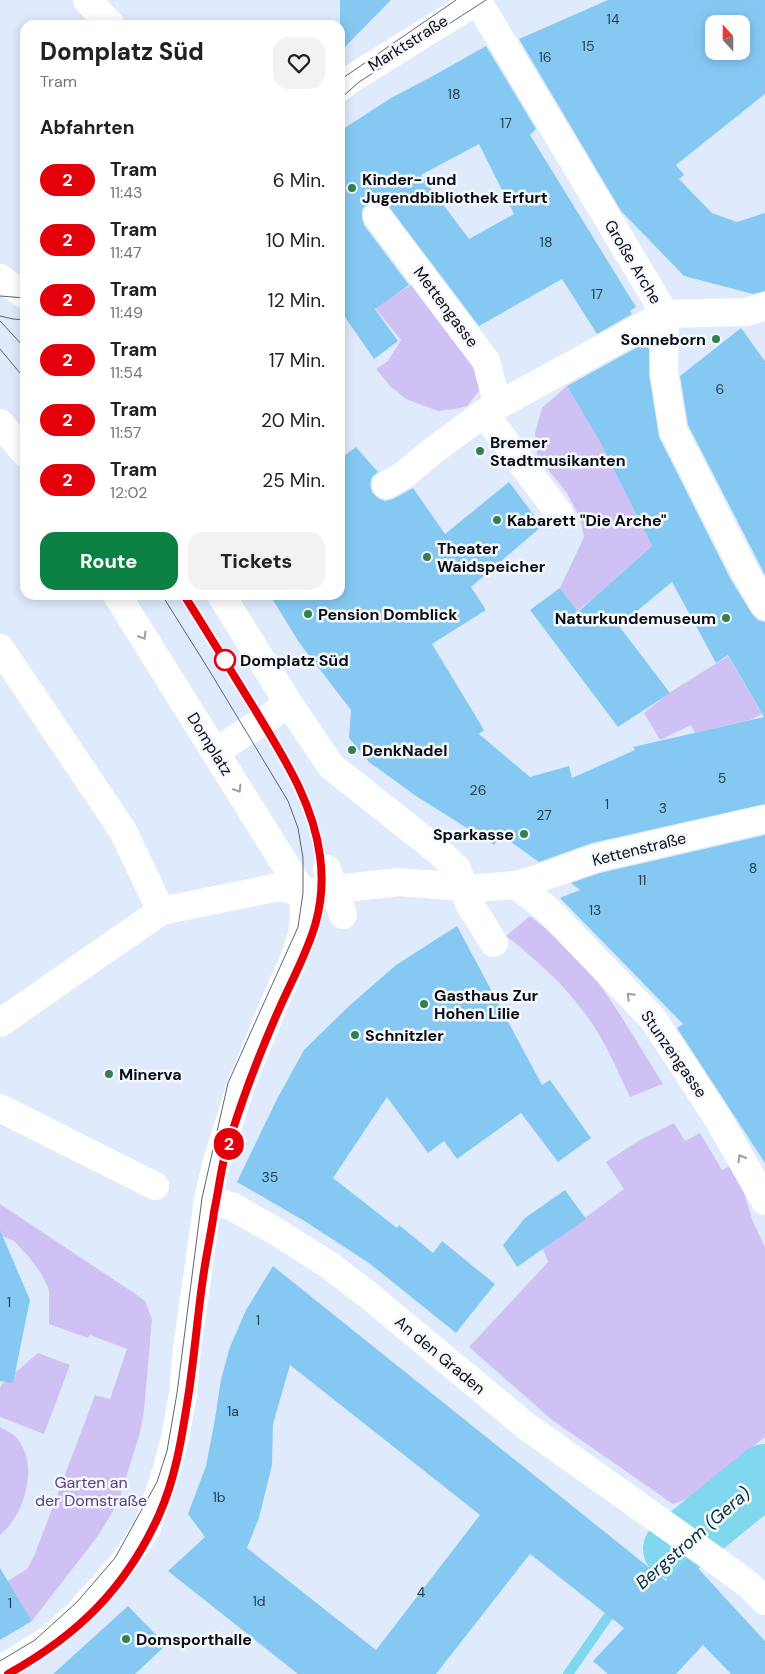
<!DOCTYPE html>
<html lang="de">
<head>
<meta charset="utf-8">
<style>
	body { margin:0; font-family:"DM Sans",sans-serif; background:#f2f2f2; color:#222; height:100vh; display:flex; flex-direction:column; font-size:19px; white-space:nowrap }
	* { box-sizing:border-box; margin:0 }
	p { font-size:16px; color:#767676 }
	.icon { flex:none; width:28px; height:28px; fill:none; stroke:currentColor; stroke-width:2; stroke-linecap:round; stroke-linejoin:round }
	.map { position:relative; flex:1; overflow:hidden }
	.drawer { position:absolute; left:20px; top:20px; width:325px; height:580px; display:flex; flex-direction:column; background:#fff; border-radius:15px; box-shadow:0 2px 12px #0003 }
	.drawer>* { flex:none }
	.badge { padding:0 10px; border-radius:16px; font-size:18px; line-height:32px }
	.needle { width:32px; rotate:339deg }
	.buttons { position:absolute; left:705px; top:15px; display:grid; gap:10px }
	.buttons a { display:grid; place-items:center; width:45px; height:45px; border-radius:10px; background:#fff; box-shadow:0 2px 12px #0003; font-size:25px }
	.map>.badge { position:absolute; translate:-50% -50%; box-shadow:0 0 0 2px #fff }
	h2 { padding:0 20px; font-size:19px; line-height:45px }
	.round { display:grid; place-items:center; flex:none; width:52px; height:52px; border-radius:15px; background:#f2f2f2 }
	.head { display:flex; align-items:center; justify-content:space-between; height:85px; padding:0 20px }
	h1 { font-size:24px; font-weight:800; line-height:38px }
	.primary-button { display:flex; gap:10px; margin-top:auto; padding:10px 20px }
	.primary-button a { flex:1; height:58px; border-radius:15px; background:#0b8043; color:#fff; font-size:20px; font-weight:800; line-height:58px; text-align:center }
	.primary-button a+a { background:#f2f2f2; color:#222 }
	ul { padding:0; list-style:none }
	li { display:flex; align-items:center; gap:15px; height:60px; padding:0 20px }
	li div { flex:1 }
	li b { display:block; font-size:19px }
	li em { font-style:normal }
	li .badge { min-width:55px; font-weight:700; text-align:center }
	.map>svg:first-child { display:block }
	.green { fill:#d0c1f4 }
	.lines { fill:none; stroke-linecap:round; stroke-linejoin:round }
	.stream { stroke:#7fd8ee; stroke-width:10 }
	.river { stroke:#7fd8ee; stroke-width:62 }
	.building { fill:#85c9f3; fill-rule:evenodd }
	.street { stroke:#fff; stroke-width:28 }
	.tram { stroke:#5d656f; stroke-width:1 }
	.oneway { stroke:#9d9ea1 }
	.line-casing { stroke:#fff; stroke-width:11 }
	.line { stroke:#e3000b; stroke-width:8 }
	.poi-dot { fill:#328050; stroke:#f4f7fc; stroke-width:2 }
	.stop-dot { fill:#fff; stroke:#e3000b; stroke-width:2.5 }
	.labels { text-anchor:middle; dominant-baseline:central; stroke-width:5; stroke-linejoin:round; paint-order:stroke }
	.number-label { font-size:14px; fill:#283c4c }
	.street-label { font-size:16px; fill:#090d14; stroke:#f4f7fc }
	.poi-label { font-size:16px; font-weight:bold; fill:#090d14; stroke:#f4f7fc; text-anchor:start }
	.stop-label { font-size:16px; font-weight:bold; fill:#090d14; stroke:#f4f7fc; text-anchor:start }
	.park-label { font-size:16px; fill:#583d88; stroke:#f4f7fc }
	.water-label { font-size:18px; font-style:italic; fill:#03303a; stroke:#f4f7fc }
</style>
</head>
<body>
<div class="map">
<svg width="765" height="1674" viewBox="0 0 765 1674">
	<rect width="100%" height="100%" fill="#dfebfc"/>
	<path class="green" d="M411,285L439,322L476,365L480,381L479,391L467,406L456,409L438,411L406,399L390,386L376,369L388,361L401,340L368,299L388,286L395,295Z
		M567,386L600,442L652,546L596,596L577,611L560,588L584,537L580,518L567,493L537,456L535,433L542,408Z
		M728,656L762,714L750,720L695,733L691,725L660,740L644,713L669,693Z
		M530,916C551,933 572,950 589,971C617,1006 639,1046 663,1084L630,1097C618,1072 607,1045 591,1022C566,986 539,962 506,936Z
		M674,1123L685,1141L700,1133L722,1170L735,1163L753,1222L765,1247V1437L690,1498L673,1504L552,1420L469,1347L548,1262L543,1249L624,1189L606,1162L640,1140Z
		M0,1204L134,1293L145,1301L152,1319L144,1411L140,1433L118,1503L98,1536L32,1621L10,1585L3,1584L27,1569L35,1554L95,1395L110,1399L127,1349L90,1335L88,1338L49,1324V1290L42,1275L29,1257L14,1241L0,1235Z
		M38,1353L70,1365L44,1434L0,1417V1388L2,1384Z
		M0,1427C5,1430 12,1433 16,1437C40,1464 25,1515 0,1535Z"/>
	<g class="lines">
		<path class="stream" d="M643,1580L674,1549
			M568,1674L612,1611L617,1606"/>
		<path class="river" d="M674,1549L765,1475"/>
	</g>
	<path class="building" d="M340,0H391L340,52Z
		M608,0H765V94L676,165L684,175L679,179L712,213L737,222L765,213V291L753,294L684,276L621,211L519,39ZM714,24H741V51H714Z
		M486,46L536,129L530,135L636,307L630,311L632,314L597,334L562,279L479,326L389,207L383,201H375L367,204L362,210V218L364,225L409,285L375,309L398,341L374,359L340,310V131L391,98L431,77ZM479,144L514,214L469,239L421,175Z
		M741,328L765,361V575L688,425L680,376Z
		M645,343L649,349V374L659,437L730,578L752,614L758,620L765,622V804L592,843L539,862L501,835L494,845L416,796L369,762L349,738L351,710L298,641L270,595H340V459L356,447L378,472L372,477L370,484L372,492L378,498L385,501L393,499L413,488L445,534L509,482L542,526L471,587L486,610L432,644L484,730L479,734L530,777L569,766L572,778L635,750L633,747L764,717L728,655L716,663L672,582L619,626L670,693L618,727L530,610L560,588L578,612L652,546L600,442L567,386Z
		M765,835V1163L677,1028L683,1024L560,898L580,890L571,883L600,873Z
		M457,926L542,1085L550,1080L591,1138L558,1162L521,1113L457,1159L444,1141L428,1153L387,1097L333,1178L397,1228L399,1225L433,1253L442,1241L495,1284L456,1333L369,1263L306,1222L237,1182L277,1099L304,1050L349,1006L396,965Z
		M565,1190L586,1219L517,1267L503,1245L525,1218Z
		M0,1230L30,1300L13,1383L0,1381Z
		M273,1266L666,1581L687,1559L694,1564L765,1641V1674H731L703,1645L676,1674H608L593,1661L624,1628L530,1554L436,1674H298L168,1571L205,1537L188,1514L206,1466L215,1419L221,1379L230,1347L246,1310ZM290,1365L480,1515L376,1650L247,1548L259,1518L272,1465L273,1424Z
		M0,1568L32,1621L0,1640Z
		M128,1606L166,1645L135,1674H53Z"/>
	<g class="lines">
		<path class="street" d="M87,0L111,25
			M477,0L665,314L664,372L673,430L744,570L765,606
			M340,88L351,79L478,0
			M377,216L486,361L498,406
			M0,278L25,295
			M484,413L559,513
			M0,423L25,453
			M386,485L404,475L430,453L484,413L665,314L747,312L765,306
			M221,595L289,704L331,766L437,850L457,869L469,903L494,943
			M0,648L123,831L161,911L279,887L303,893L398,882L477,888L516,885L540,878L596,858L765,819
			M227,744L289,704
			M327,869L343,915
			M516,885L547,909L653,1019L717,1117L765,1201
			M0,1023L161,911
			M0,1108L155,1186
			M208,1200L231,1206L277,1232L329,1265L367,1294L526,1426L715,1560L749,1585L765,1601
			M0,1670L48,1640L78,1614L124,1562L147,1528L167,1469L175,1438L183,1394L187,1349L208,1200L216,1165L241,1085L272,1009L294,959L302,935L304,917L303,893L117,595"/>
		<path class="tram" d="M340,80L456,0
			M340,99L359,82L486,0
			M0,296L25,298
			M0,316L13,319L25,320
			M0,321L25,348
			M0,349L25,379
			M0,1661L35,1640L77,1602L115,1558L157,1482L167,1451L177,1393L202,1198L228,1083L298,927L303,893V858L298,828L288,801L209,670L162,595
			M8,1674L27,1664L66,1636L97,1610L130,1569L159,1514L178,1460L190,1386L203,1279L224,1160L251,1077L276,1015L310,942L319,917L321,891V858L310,812L295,777L184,595"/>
	</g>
	<defs><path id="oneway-chevron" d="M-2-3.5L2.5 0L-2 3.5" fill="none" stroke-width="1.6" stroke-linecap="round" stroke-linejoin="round" transform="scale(1.25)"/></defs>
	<g class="oneway">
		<use href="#oneway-chevron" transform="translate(143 636) rotate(58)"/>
		<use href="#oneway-chevron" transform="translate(238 789) rotate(58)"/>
		<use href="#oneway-chevron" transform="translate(630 996) rotate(-135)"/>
		<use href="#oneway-chevron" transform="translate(741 1158) rotate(-120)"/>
	</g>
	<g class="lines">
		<g class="line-casing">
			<path id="line" d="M8,1674C78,1635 126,1588 159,1515C175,1479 181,1442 187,1404C194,1362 197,1319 203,1278C206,1256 211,1234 214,1212C218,1194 220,1176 224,1159C238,1110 256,1062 276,1016C300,960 329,921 320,856C313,801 282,755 254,708C231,671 208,633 184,595"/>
		</g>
		<use href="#line" class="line"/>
	</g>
	<g class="poi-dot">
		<circle cx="352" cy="188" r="5"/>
		<circle cx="716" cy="339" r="5"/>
		<circle cx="480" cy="451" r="5"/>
		<circle cx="497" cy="520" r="5"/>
		<circle cx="427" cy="557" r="5"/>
		<circle cx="308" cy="614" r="5"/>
		<circle cx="726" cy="618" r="5"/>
		<circle cx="352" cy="750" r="5"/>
		<circle cx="524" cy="834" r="5"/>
		<circle cx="424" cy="1004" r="5"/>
		<circle cx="355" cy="1035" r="5"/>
		<circle cx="109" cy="1074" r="5"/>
		<circle cx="126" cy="1639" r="5"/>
	</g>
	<circle class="stop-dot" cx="225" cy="660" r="10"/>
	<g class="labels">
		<g class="number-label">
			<text x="613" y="19">14</text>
			<text x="588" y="46">15</text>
			<text x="545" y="57">16</text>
			<text x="454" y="94">18</text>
			<text x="506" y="123">17</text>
			<text x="546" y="242">18</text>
			<text x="597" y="294">17</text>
			<text x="720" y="389">6</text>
			<text x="722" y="778">5</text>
			<text x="478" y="790">26</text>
			<text x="607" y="804">1</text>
			<text x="663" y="808">3</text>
			<text x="544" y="815">27</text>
			<text x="753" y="868">8</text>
			<text x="642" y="880">11</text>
			<text x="595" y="910">13</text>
			<text x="270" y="1177">35</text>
			<text x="9" y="1302">1</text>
			<text x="258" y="1320">1</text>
			<text x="233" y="1411">1a</text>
			<text x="219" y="1497">1b</text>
			<text x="421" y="1592">4</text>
			<text x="259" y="1601">1d</text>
			<text x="10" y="1603">1</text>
		</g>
		<g class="street-label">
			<text transform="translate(408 43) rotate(-32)">Marktstraße</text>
			<text transform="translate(633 262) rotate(59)">Große Arche</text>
			<text transform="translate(446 307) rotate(53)">Mettengasse</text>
			<text transform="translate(210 744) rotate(58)">Domplatz</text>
			<text transform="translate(639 849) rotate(-14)">Kettenstraße</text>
			<text transform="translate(674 1054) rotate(55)">Stunzengasse</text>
			<text transform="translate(440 1355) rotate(40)">An den Graden</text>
		</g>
		<g class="poi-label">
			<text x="362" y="179">Kinder- und<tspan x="362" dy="18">Jugendbibliothek Erfurt</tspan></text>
			<text x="706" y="339" text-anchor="end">Sonneborn</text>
			<text x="490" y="442">Bremer<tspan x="490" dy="18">Stadtmusikanten</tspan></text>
			<text x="507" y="520">Kabarett "Die Arche"</text>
			<text x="437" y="548">Theater<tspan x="437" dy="18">Waidspeicher</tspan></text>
			<text x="318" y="614">Pension Domblick</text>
			<text x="716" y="618" text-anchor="end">Naturkundemuseum</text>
			<text x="362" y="750">DenkNadel</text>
			<text x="514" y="834" text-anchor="end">Sparkasse</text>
			<text x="434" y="995">Gasthaus Zur<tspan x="434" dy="18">Hohen Lilie</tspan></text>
			<text x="365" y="1035">Schnitzler</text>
			<text x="119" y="1074">Minerva</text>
			<text x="136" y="1639">Domsporthalle</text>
		</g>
		<g class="stop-label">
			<text x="240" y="660">Domplatz Süd</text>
		</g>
		<g class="park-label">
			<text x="91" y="1482">Garten an<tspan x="91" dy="18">der Domstraße</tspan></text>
		</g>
		<g class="water-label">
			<text transform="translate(693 1538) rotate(-41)">Bergstrom (Gera)</text>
		</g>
	</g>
</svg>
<div class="buttons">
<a><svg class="needle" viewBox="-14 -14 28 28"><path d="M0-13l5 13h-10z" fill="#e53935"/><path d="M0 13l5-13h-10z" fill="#767676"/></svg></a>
</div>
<b class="badge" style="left:229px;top:1144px;background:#e3000b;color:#fff">2</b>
<section class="drawer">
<div class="head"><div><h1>Domplatz Süd</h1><p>Tram</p></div><a class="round"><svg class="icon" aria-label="heart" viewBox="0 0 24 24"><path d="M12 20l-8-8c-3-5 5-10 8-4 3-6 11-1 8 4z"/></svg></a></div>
<h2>Abfahrten</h2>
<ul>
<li><span class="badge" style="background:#e3000b;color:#fff">2</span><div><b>Tram</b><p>11:43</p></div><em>6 Min.</em></li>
<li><span class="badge" style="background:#e3000b;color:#fff">2</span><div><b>Tram</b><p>11:47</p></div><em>10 Min.</em></li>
<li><span class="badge" style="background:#e3000b;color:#fff">2</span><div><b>Tram</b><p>11:49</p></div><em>12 Min.</em></li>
<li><span class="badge" style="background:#e3000b;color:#fff">2</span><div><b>Tram</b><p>11:54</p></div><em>17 Min.</em></li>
<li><span class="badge" style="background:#e3000b;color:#fff">2</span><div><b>Tram</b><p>11:57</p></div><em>20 Min.</em></li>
<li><span class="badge" style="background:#e3000b;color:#fff">2</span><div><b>Tram</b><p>12:02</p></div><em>25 Min.</em></li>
</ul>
<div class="primary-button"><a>Route</a><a>Tickets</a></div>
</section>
</div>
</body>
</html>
